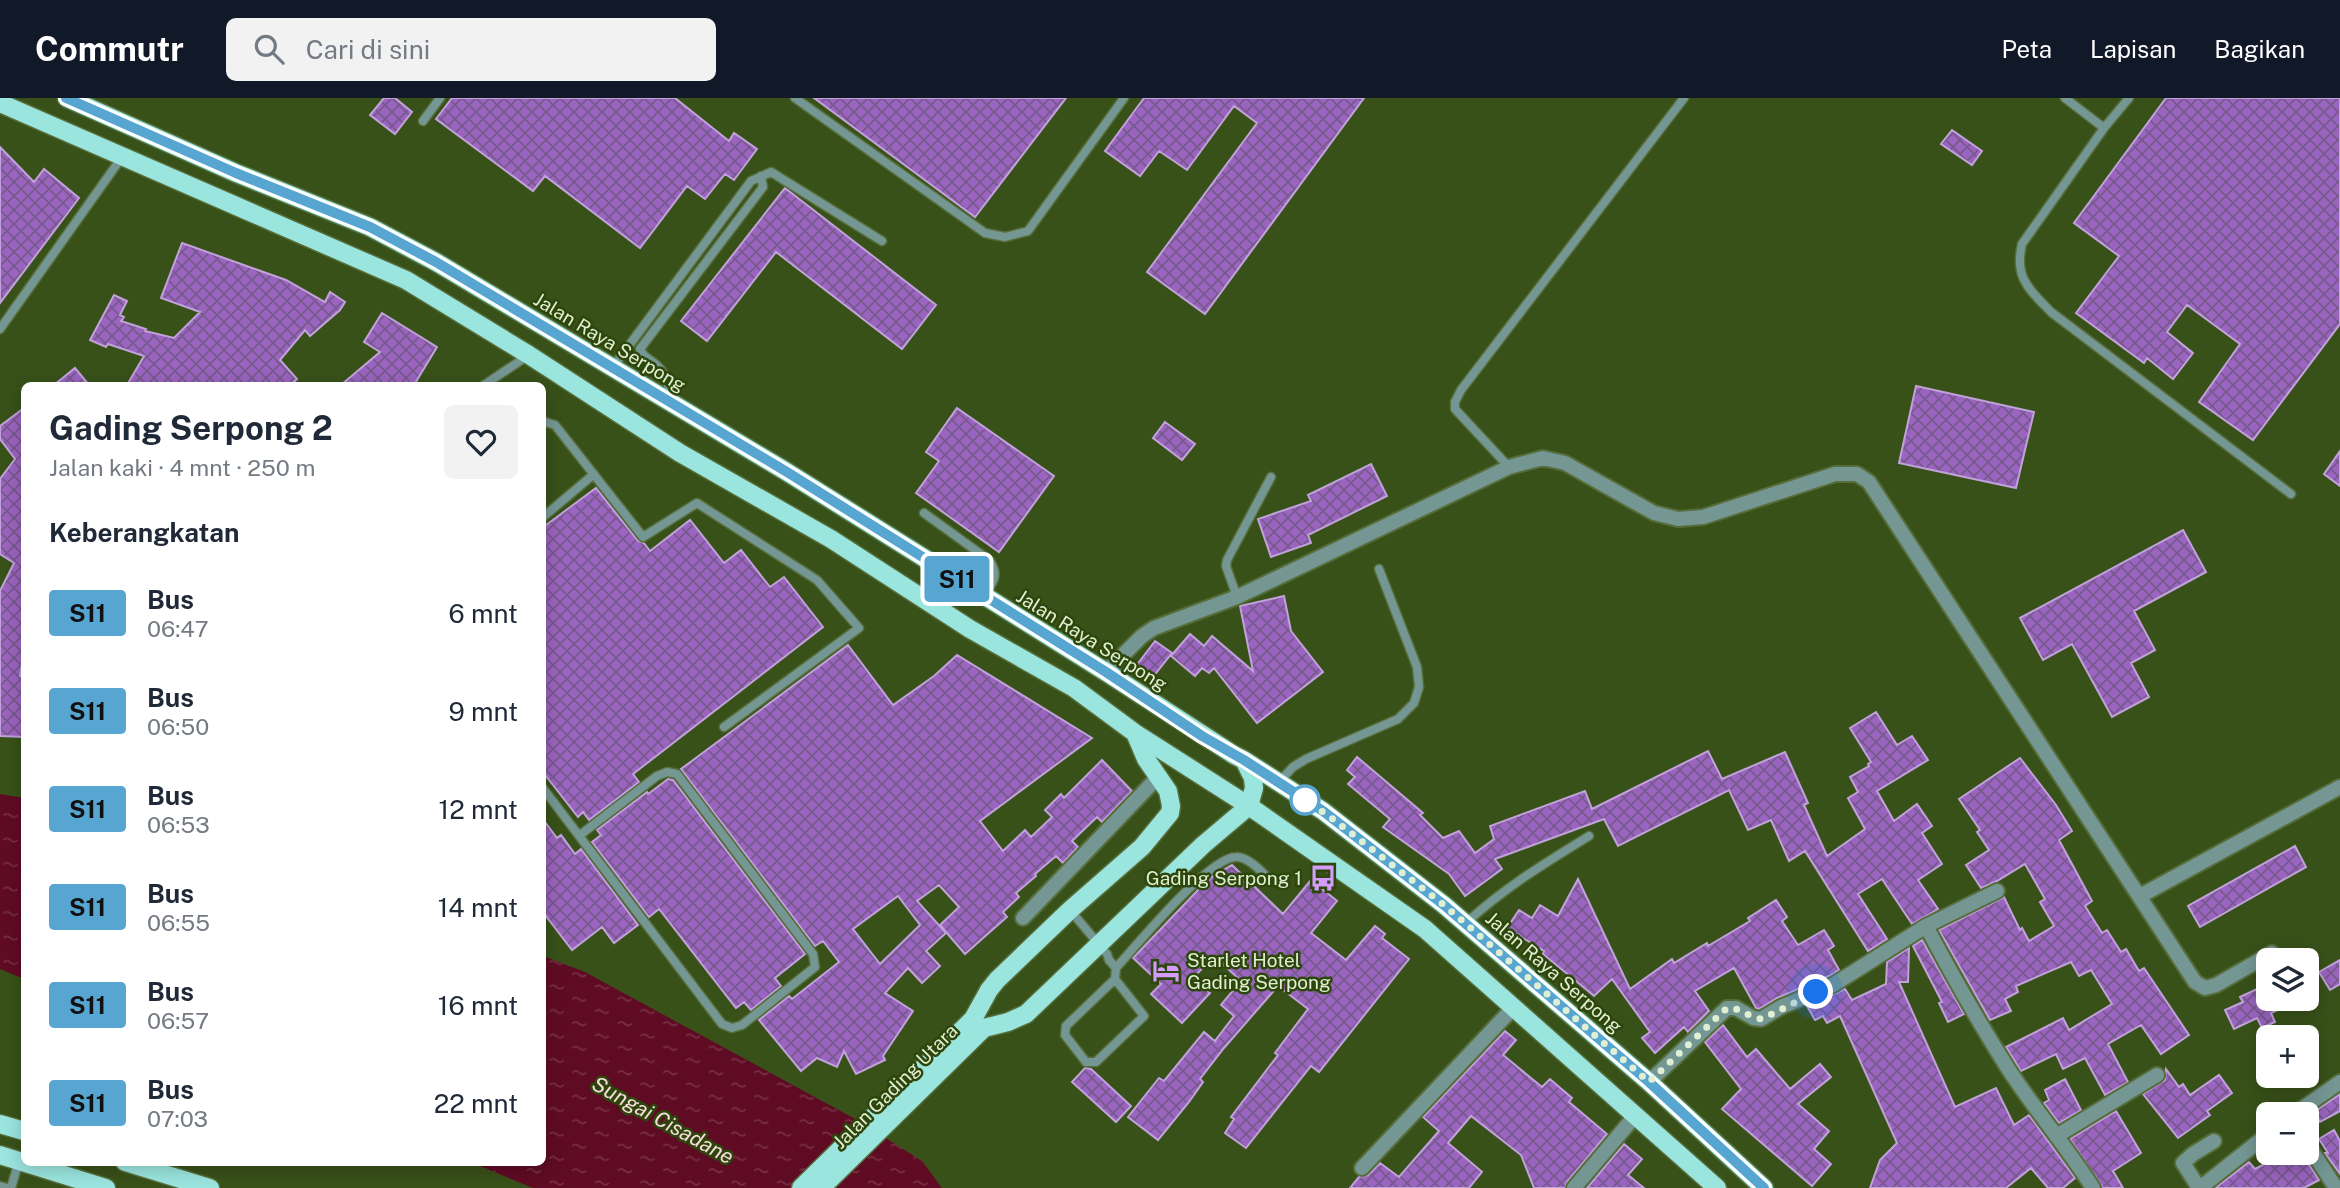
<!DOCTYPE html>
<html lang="id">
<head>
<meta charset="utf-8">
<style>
	body { margin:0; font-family:"Public Sans",sans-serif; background:#f2f2f3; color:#1f2937; height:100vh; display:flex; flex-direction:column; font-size:26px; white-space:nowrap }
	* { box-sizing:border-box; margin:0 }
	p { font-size:23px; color:#747a83 }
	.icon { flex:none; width:38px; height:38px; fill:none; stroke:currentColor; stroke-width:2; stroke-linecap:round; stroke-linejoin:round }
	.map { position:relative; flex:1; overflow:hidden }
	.details { position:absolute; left:21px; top:284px; width:525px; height:784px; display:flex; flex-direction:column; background:#fff; border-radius:10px; box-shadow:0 4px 18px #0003 }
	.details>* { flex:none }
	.badge { padding:0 14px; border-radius:5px; font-size:24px; line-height:46px }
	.controls { position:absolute; left:2256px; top:850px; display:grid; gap:14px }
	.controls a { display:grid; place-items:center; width:63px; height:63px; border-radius:10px; background:#fff; box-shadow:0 4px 18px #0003; font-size:35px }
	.you { position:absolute; width:35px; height:35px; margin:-18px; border:5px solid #fff; border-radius:50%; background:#1a73e8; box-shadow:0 0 0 10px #1a73e833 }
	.map>.badge { position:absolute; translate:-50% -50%; box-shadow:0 0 0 4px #fff }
	h2 { padding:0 28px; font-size:26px; line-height:63px }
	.round { display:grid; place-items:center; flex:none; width:74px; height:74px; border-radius:10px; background:#f2f2f3 }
	.overview { display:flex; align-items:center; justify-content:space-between; height:119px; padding:0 28px }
	h1 { font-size:33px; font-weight:700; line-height:52px }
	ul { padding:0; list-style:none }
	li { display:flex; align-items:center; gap:21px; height:98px; padding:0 28px }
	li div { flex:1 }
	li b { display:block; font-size:26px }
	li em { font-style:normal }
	li .badge { min-width:77px; font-weight:700; text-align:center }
	header { display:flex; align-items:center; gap:42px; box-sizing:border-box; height:98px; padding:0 35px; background:#111827; color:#fff }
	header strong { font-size:33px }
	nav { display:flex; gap:38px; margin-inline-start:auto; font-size:24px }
	.search { width:490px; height:63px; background:#f2f2f3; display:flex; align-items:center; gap:18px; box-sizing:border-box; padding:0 24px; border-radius:10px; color:#747a83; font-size:26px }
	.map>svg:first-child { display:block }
	.water { fill:url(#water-ripples) }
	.building { fill:url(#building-cross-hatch); stroke:#c1a2da; stroke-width:2; fill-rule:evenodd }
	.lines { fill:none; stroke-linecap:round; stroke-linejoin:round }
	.service-casing { stroke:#566d3a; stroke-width:11 }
	.minor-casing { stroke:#566d3a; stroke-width:18 }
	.primary-casing { stroke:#566d3a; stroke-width:21 }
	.service { stroke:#749794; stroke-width:8 }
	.minor { stroke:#749794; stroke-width:14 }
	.primary { stroke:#9be5df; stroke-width:18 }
	.line-casing { stroke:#fff; stroke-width:16 }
	.line { stroke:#57a6d2; stroke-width:10 }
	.walk { stroke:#e0efd1; stroke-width:7; stroke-dasharray:0 12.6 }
	.stop-dot { fill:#fff; stroke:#57a6d2; stroke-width:3.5 }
	.labels { text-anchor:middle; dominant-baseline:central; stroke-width:5; stroke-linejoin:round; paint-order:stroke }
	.street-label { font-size:19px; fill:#e0efd1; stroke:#2d460c }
	.poi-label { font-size:19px; fill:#e0efd1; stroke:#2d460c; text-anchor:end }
	.water-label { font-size:21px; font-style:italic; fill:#fadbde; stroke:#2d460c }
</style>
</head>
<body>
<header>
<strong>Commutr</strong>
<div class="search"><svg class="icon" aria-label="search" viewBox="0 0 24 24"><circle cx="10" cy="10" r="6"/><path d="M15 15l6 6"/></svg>Cari di sini</div>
<nav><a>Peta</a><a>Lapisan</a><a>Bagikan</a></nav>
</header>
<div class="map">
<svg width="2340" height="1090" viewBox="0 0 2340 1090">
	<defs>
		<pattern id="water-ripples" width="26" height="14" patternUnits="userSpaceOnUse" patternTransform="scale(1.75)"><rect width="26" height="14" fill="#5f0b24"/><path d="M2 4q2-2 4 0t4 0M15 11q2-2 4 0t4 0" fill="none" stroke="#762f43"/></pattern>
		<pattern id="building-cross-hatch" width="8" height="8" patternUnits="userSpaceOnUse" patternTransform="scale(1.75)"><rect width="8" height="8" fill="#9a64c0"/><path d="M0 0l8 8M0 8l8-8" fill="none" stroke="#77598c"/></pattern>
	</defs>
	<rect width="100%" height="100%" fill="#385119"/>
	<path class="water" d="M0,696L24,700V881L0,871Z
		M543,858L585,874L859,1023L922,1063L942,1090H533L470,1064H542Z"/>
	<path class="building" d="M384,0H395L412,14L395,36L370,17Z
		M452,0H675L729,43L734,35L757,51L734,82L725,76L705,101L687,88L640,150L545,78L533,93L436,21Z
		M814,0H1066L975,119Z
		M1144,0H1364L1205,216L1147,174L1257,25L1234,8L1187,72L1159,53L1140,78L1105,53Z
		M2166,0H2340V226L2253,342L2199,304L2240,246L2187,207L2167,234L2193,255L2173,281L2147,260L2144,265L2076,215L2119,158L2074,125Z
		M1952,32L1982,53L1972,67L1941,46Z
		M0,49L34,84L44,71L79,100L0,205Z
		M785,90L936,207L902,251L776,154L707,243L681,223Z
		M182,145L286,182L325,204L330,194L345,204L340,212L310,238L305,232L280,262L297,281L291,287H127L144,258L108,246L106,249L90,242L114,197L127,203L120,217L124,219L121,223L146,231L145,233L174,240L200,214L161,200Z
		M382,215L437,249L414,287H341L380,254L364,244Z
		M75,270L89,287H54Z
		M1916,288L2034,314L2016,390L1899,365Z
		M24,310V554L20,578L24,579V639L0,638V493L14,465L0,456V381L15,361L0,341V328Z
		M957,310L1054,378L999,454L916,395L939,363L926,354Z
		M1165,324L1195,346L1182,362L1153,340Z
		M2340,353V388L2324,376Z
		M1371,366L1387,398L1308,437L1311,445L1271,459L1258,421L1311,403L1308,397Z
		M596,390L638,443L644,445L650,453L690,422L724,465L741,452L770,489L784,479L823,529L633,676L639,684L589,722L583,714L578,719L542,673V430Z
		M2183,432L2206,474L2134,513L2155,552L2131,565L2149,599L2112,619L2072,546L2043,562L2020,520Z
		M1284,498L1291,533L1323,574L1257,625L1214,570L1209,575L1202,570L1195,578L1171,558L1190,536L1204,548L1212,538L1253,573L1240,508Z
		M1155,543L1172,555L1152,580L1136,568Z
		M848,547L893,607L934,578L957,557L1092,640L980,723L1003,753L1025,732L1031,739L1052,719L1045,712L1061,696L1064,700L1102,662L1132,693L1102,724L1097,719L1072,743L1078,749L1063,765L1056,758L1035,776L1036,778L1016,795L1019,799L1003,814L1007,819L965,856L940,827L959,809L939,787L917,803L946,835L926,853L940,868L922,885L908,870L885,895L913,913L883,958L885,962L856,976L844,953L837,969L817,960L801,973L759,922L789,898L792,901L839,864L823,843L815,848L681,671ZM898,798L920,827L880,866L853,831Z
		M1876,614L1897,647L1912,638L1928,662L1877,693L1894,723L1917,706L1932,728L1922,735L1942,766L1918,782L1938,811L1912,826L1882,781L1858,796L1887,841L1868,853L1805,753L1789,763L1771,722L1748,732L1729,692L1618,748L1604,721L1495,761L1502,771L1465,798L1449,776L1383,729L1390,721L1348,686L1355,679L1347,672L1357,659L1423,715L1420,717L1443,740L1459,733L1475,755L1494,741L1490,728L1585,693L1592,711L1708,653L1722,681L1785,654L1808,705L1804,707L1827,758L1865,731L1848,700L1858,694L1850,679L1869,668L1868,666L1871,664L1850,630Z
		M2020,660L2056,707L2072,733L2059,742L2092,803L2085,808L2102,835L2107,832L2121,854L2126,851L2139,873L2144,870L2189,937L2161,956L2141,927L2108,946L2128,984L2105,997L2085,960L2063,971L2056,956L2021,973L2006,949L2063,920L2069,932L2112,906L2091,872L2079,878L2071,864L2016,888L2018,894L2005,901L2011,913L1990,922L1939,832L2004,799L2020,832L2022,830L2029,843L2054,828L2040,804L2045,801L2025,766L1997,783L1981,790L1966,767L1989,752L1977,734L1980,732L1959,701Z
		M668,681L673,682L805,856L775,880L781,888L751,912L744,904L736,910L659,811L649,819L592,744L601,737L597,732L647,694L648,696Z
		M542,720L557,740L561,737L575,756L581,751L638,827L614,845L602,829L572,852L542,813Z
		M2295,748L2306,769L2200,829L2188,808Z
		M1232,767L1283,816L1311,782L1337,803L1311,835L1346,862L1375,828L1385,836L1382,840L1409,861L1319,974L1311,968L1246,1050L1225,1035L1234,1021L1231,1019L1278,957L1275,955L1308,911L1278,888L1224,950L1200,981L1203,984L1189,1004L1158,1042L1128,1019L1159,980L1164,983L1204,934L1216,944L1215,943L1234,918L1221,907L1241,883L1214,858L1193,880L1210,895L1182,925L1151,896L1161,886L1133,860L1198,792L1213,778Z
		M1578,781L1630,891L1672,861L1674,865L1707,845L1708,848L1750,823L1748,820L1776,802L1787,819L1782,823L1798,847L1824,832L1834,848L1828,852L1839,872L1829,878L1777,900L1759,911L1756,910L1734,870L1695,893L1709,913L1688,934L1684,929L1655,955L1642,940L1650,934L1612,881L1594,898L1543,856L1544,853L1507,830L1519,812L1532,820L1540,807L1558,818Z
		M1922,842L1964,916L1948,924L1939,905L1942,904L1913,848Z
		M1909,850L1908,884H1899L1955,1009L1996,990L2014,1027L2029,1017L2075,1080L2063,1090H2048L2031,1070L2006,1090H1870L1880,1062L1897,1045L1840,918L1827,925L1823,918L1815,922L1807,908L1845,891L1852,902L1886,886L1887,864Z
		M2340,862V886L2330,892L2319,874Z
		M2259,890L2264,901H2301L2271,915L2275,924L2262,930L2257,920L2234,931L2225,912L2243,904L2240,899Z
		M1723,927L1747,959L1756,951L1790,991L1820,966L1831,979L1798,1006L1829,1033L1814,1051L1831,1066L1812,1088L1722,1011L1741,991L1705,944Z
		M1505,933L1516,942L1503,957L1542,989L1550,981L1572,1000L1569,1004L1607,1036L1567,1084L1565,1090H1534L1521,1057L1471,1018L1448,1045L1482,1074L1469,1090H1350L1359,1079L1368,1077L1380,1065L1399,1079L1439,1033L1423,1019Z
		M1085,970L1091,971L1131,1008L1116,1024L1072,984Z
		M2166,971L2179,989L2183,986L2190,997L2219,977L2232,995L2207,1013L2210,1017L2178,1040L2143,996L2165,982Z
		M2065,981L2081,1012L2059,1025L2044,1005L2049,1002L2045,992Z
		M2340,996V1013L2320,1024L2314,1014Z
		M2116,1013L2141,1055L2113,1073L2123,1090H2103L2070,1041Z
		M2334,1032L2340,1043V1076L2325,1055H2328L2319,1041Z
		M1624,1046L1642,1061L1628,1077L1644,1090H1587Z
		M2274,1055H2302L2319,1082L2304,1090H2215L2249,1064L2255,1071L2276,1060Z"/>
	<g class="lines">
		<g class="service-casing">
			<path id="service" d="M795,0L985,135L1005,139L1028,133L1124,0
				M2065,0L2104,30L2022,146C2014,180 2029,191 2051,214L2291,396
				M423,23L440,0
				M2104,30L2129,0
				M0,231L122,59
				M613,269L751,83L771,74L882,143
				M484,287L529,257
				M670,302C669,287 666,273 653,264C647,259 643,259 640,251L763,89L761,78
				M542,323L555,327L643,439L697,405L817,482L859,530L724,629
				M1509,369L1455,311V304L1461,292L1684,0
				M924,415L989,462C1000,477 993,484 984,498
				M542,420L594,376
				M1237,499L1226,468L1227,462L1271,379
				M1279,684L1293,669L1306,661L1398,621L1414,605L1419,589L1417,569L1379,471
				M542,689L722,926L732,930L742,927L815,869L813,856L677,676L667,674L657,678L580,737
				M1070,812L1107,856L1109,862L1116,870L1115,881L1066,928L1065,937L1086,964H1096L1144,918L1115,881
				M1466,825C1504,790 1545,765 1589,738
				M1116,870C1136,848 1209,759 1236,759C1248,758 1263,775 1271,783
				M0,1088L7,1090
				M11,1090L19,1063"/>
		</g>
		<g class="minor-casing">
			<path id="minor" d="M1106,574L1142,538L1154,530L1237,499L1509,369L1543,360L1565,365L1654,415L1678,421L1703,419L1835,376H1857L1869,384L2195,884L2205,890L2216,887L2272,855
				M2140,798L2340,689
				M1023,820L1159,678
				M1926,828C1952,877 1979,925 2009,972C2035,1012 2067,1049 2093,1090
				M1649,984L1727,910H1736L1753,920L1761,921L1781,909L1833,887L1926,828L1997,793
				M2293,1017L2340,984
				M2058,1037L2157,977
				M2306,1044L2336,1090
				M1362,1070L1514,909
				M1574,1090L1635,1018
				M2199,1090L2183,1065L2193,1056L2214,1043
				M2200,1090L2268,1036"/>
		</g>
		<g class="primary-casing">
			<path id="primary" d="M67,0L236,75L370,129L436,164L787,374L1106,574L1234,657L1244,662L1323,713L1444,807L1649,984L1764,1090
				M0,5L406,182L529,257L680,355L831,441L970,531L1074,590L1135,635L1249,708L1425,831L1717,1090
				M0,1026L24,1033
				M0,1057L106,1090
				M125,1064L210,1090
				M801,1090L973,921L989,892L997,882L1070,812L1142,749L1170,715L1171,708L1168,693L1146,661L1135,635
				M821,1090L984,930L1008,924L1026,916L1203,747L1249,708L1254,690L1253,680L1244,662"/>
		</g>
		<use href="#service" class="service"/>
		<use href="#minor" class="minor"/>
		<use href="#primary" class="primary"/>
	</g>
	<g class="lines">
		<g class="line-casing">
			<path id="line" d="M66,0L236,75L370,129L436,164L787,374L1106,574L1202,638L1244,662L1323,713L1444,807L1649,984L1764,1090"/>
		</g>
		<use href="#line" class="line"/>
		<path class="walk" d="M1305,702L1298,697L1329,718L1444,807L1649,984L1727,910C1740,909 1749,920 1762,921L1816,894"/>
	</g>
	<defs>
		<g id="bus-bare" transform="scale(2.1)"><path d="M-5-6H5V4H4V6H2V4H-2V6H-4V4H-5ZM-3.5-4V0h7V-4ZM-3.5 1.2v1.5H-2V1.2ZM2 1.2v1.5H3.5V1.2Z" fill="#d49cfc" stroke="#2d460c" stroke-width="2.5" paint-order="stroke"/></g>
		<g id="hotel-bare" transform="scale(2.1)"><path d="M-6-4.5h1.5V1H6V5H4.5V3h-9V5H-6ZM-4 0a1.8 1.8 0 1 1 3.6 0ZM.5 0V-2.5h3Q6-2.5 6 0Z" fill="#d49cfc" stroke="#2d460c" stroke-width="2.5" paint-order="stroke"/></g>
	</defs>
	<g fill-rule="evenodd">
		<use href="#bus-bare" x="1323" y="780"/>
		<use href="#hotel-bare" x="1166" y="873"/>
	</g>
	<circle class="stop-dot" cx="1305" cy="702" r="14"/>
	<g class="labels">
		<g class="street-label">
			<text transform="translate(610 244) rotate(31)">Jalan Raya Serpong</text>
			<text transform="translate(1092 542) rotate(32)">Jalan Raya Serpong</text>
			<text transform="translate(1554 874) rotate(41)">Jalan Raya Serpong</text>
			<text transform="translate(895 988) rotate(-45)">Jalan Gading Utara</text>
		</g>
		<g class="poi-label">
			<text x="1302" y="780">Gading Serpong 1</text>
			<text x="1187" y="862" text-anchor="start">Starlet Hotel<tspan x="1187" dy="22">Gading Serpong</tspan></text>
		</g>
		<g class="water-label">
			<text transform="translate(663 1022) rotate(29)">Sungai Cisadane</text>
		</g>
	</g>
</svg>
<div class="controls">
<a><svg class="icon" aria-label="layers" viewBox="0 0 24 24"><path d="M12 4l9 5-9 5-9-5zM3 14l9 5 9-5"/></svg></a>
<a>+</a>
<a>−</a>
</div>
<div class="you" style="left:1816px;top:894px"></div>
<b class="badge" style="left:957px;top:481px;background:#57a6d2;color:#111">S11</b>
<section class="details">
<div class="overview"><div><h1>Gading Serpong 2</h1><p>Jalan kaki · 4 mnt · 250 m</p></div><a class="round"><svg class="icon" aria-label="heart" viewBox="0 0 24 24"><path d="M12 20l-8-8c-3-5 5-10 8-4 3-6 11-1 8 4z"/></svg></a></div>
<h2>Keberangkatan</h2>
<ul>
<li><span class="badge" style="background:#57a6d2;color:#111">S11</span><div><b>Bus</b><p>06:47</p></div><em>6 mnt</em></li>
<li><span class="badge" style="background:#57a6d2;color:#111">S11</span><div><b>Bus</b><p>06:50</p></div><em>9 mnt</em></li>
<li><span class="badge" style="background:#57a6d2;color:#111">S11</span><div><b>Bus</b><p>06:53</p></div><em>12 mnt</em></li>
<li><span class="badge" style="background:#57a6d2;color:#111">S11</span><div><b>Bus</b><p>06:55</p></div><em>14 mnt</em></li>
<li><span class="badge" style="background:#57a6d2;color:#111">S11</span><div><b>Bus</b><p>06:57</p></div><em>16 mnt</em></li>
<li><span class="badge" style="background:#57a6d2;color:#111">S11</span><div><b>Bus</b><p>07:03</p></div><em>22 mnt</em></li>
</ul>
</section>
</div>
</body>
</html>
